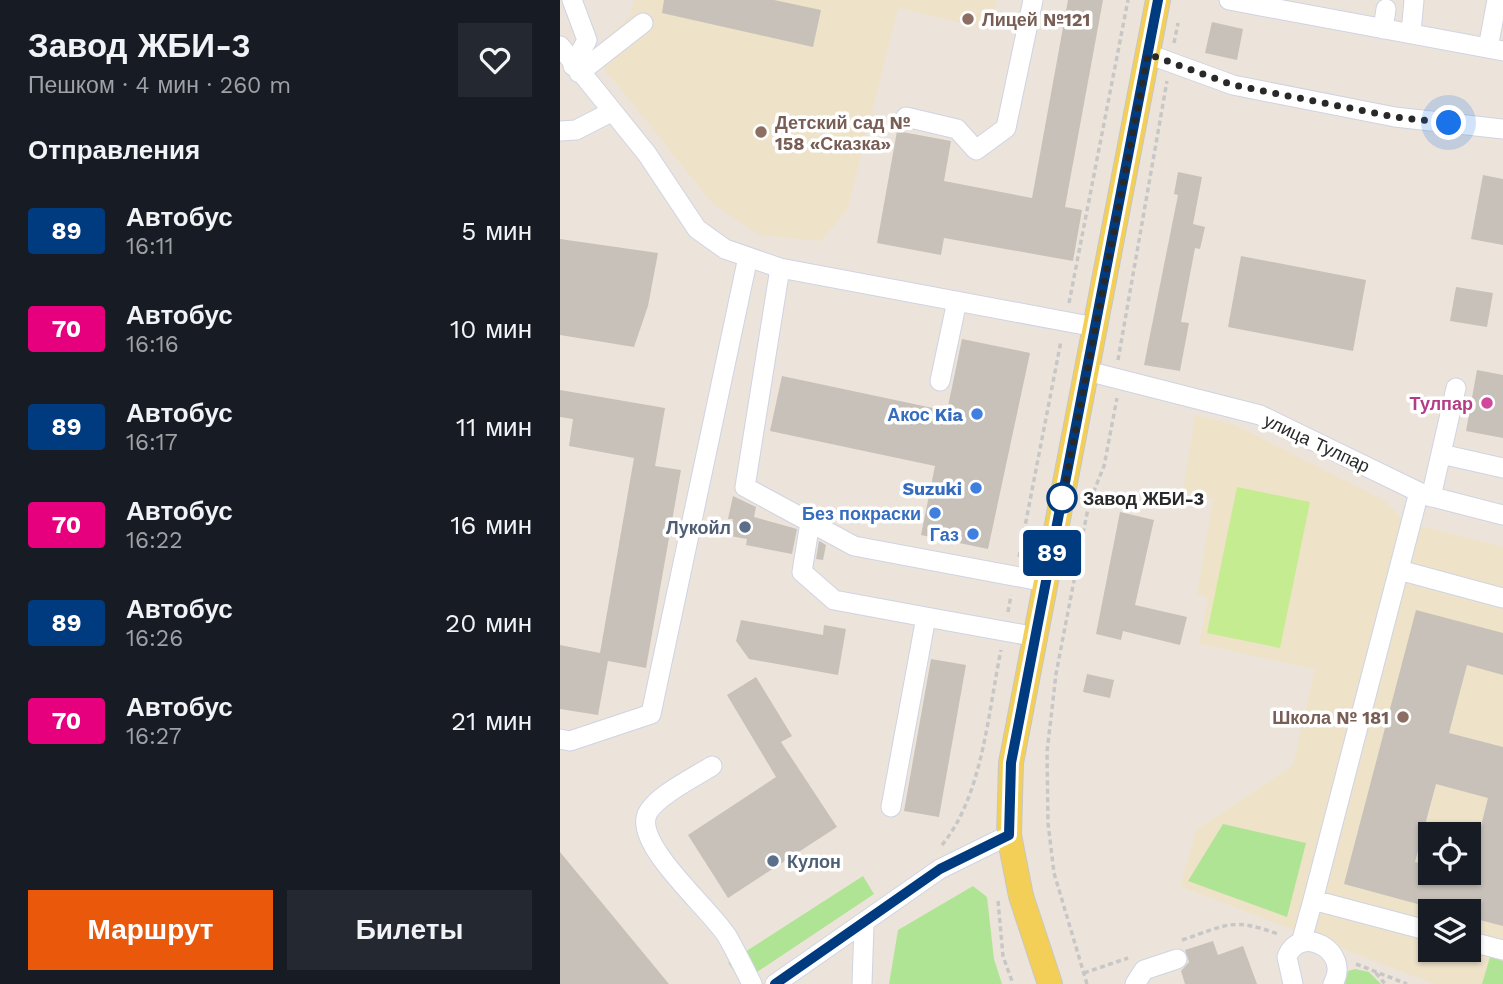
<!DOCTYPE html>
<html lang="ru">
<head>
<meta charset="utf-8">
<style>
	body { margin:0; font-family:"Work Sans",sans-serif; background:#242831; color:#f1f3f6; height:100vh; display:flex; flex-direction:column; font-size:26px; white-space:nowrap }
	* { box-sizing:border-box; margin:0 }
	p { font-size:23px; color:#9ea1a6 }
	.icon { flex:none; width:38px; height:38px; fill:none; stroke:currentColor; stroke-width:2; stroke-linecap:round; stroke-linejoin:round }
	.map { position:relative; flex:1; overflow:hidden }
	.sheet { display:flex; flex-direction:column; background:#171b24; width:560px }
	.sheet>* { flex:none }
	.badge { padding:0 14px; border-radius:5px; font-size:24px; line-height:46px }
	.tools { position:absolute; left:858px; top:822px; display:grid; gap:14px }
	.tools a { display:grid; place-items:center; width:63px; height:63px; border-radius:0px; background:#171b24; box-shadow:0 2px 5px #0004; font-size:35px }
	.you { position:absolute; width:35px; height:35px; margin:-18px; border:5px solid #fff; border-radius:50%; background:#1a73e8; box-shadow:0 0 0 10px #1a73e833 }
	.map>.badge { position:absolute; translate:-50% -50%; box-shadow:0 0 0 4px #fff }
	h2 { padding:0 28px; font-size:26px; line-height:63px }
	.round { display:grid; place-items:center; flex:none; width:74px; height:74px; border-radius:0px; background:#242831 }
	.summary { display:flex; align-items:center; justify-content:space-between; height:119px; padding:0 28px }
	h1 { font-size:33px; font-weight:600; line-height:52px }
	.cta { display:flex; gap:14px; margin-top:auto; padding:14px 28px }
	.cta a { flex:1; height:80px; border-radius:0px; background:#ea580c; color:#fff; font-size:28px; font-weight:600; line-height:80px; text-align:center }
	.cta a+a { background:#242831; color:#f1f3f6 }
	ul { padding:0; list-style:none }
	li { display:flex; align-items:center; gap:21px; height:98px; padding:0 28px }
	li div { flex:1 }
	li b { display:block; font-size:26px }
	li em { font-style:normal }
	li .badge { min-width:77px; font-weight:700; text-align:center }
	main { display:flex; flex:1; min-height:0 }
	.map>svg:first-child { display:block }
	.education { fill:#eee2c9; fill-rule:evenodd }
	.green { fill:#b0e495 }
	.pitch { fill:#c5ec90 }
	.building { fill:#c7c1ba; fill-rule:evenodd }
	.lines { fill:none; stroke-linecap:round; stroke-linejoin:round }
	.minor-casing { stroke:#cfd3e3; stroke-width:21 }
	.major-casing { stroke:#c7c7c7; stroke-width:26 }
	.path { stroke:#c7c7c7; stroke-width:3.5; stroke-dasharray:5 3.5; stroke-linecap:butt }
	.minor { stroke:#fff; stroke-width:19 }
	.major { stroke:#f4cf57; stroke-width:24 }
	.line-casing { stroke:#fff; stroke-width:16 }
	.line { stroke:#003b80; stroke-width:10 }
	.walk { stroke:#292929; stroke-width:7; stroke-dasharray:0 12.6 }
	.education-dot { fill:#8d6e63; stroke:#fff; stroke-width:2.5 }
	.hotel-dot { fill:#d1479c; stroke:#fff; stroke-width:2.5 }
	.shop-dot { fill:#3f7fe0; stroke:#fff; stroke-width:2.5 }
	.stop-dot { fill:#fff; stroke:#003b80; stroke-width:3.5 }
	.service-dot { fill:#5c6f8a; stroke:#fff; stroke-width:2.5 }
	.labels { text-anchor:middle; dominant-baseline:central; stroke-width:7; stroke-linejoin:round; paint-order:stroke }
	.education-label { font-size:18px; font-weight:bold; fill:#785e54; stroke:#fff; text-anchor:start }
	.hotel-label { font-size:18px; font-weight:bold; fill:#b23c85; stroke:#fff; text-anchor:end }
	.shop-label { font-size:18px; font-weight:bold; fill:#366cbe; stroke:#fff; text-anchor:end }
	.street-label { font-size:18px; fill:#292929; stroke:#fff }
	.stop-label { font-size:18px; font-weight:bold; fill:#292929; stroke:#fff; text-anchor:start }
	.service-label { font-size:18px; font-weight:bold; fill:#4e5e75; stroke:#fff; text-anchor:end }
</style>
</head>
<body>
<main>
<section class="sheet">
<div class="summary"><div><h1>Завод ЖБИ-3</h1><p>Пешком · 4 мин · 260 m</p></div><a class="round"><svg class="icon" aria-label="heart" viewBox="0 0 24 24"><path d="M12 20l-8-8c-3-5 5-10 8-4 3-6 11-1 8 4z"/></svg></a></div>
<h2>Отправления</h2>
<ul>
<li><span class="badge" style="background:#003b80;color:#fff">89</span><div><b>Автобус</b><p>16:11</p></div><em>5 мин</em></li>
<li><span class="badge" style="background:#e6007e;color:#fff">70</span><div><b>Автобус</b><p>16:16</p></div><em>10 мин</em></li>
<li><span class="badge" style="background:#003b80;color:#fff">89</span><div><b>Автобус</b><p>16:17</p></div><em>11 мин</em></li>
<li><span class="badge" style="background:#e6007e;color:#fff">70</span><div><b>Автобус</b><p>16:22</p></div><em>16 мин</em></li>
<li><span class="badge" style="background:#003b80;color:#fff">89</span><div><b>Автобус</b><p>16:26</p></div><em>20 мин</em></li>
<li><span class="badge" style="background:#e6007e;color:#fff">70</span><div><b>Автобус</b><p>16:27</p></div><em>21 мин</em></li>
</ul>
<div class="cta"><a>Маршрут</a><a>Билеты</a></div>
</section>
<div class="map">
<svg width="943" height="984" viewBox="0 0 943 984">
	<rect width="100%" height="100%" fill="#ece4da"/>
	<path class="education" d="M75,0H437L430,30L338,8L287,210L261,241L200,235L152,203L31,52L70,16Z
		M635,415L675,425L824,500L846,522L943,547V984H874L620,886L637,829L733,765L755,669L639,644L648,598L637,594L653,499L623,491ZM870,835H908V873H870ZM870,912H908V950H870Z"/>
	<path class="green" d="M663,824L746,843L727,917L628,881Z
		M303,876L314,894L182,982L168,963Z
		M413,886L427,897L434,959L442,984H329L338,930Z
		M930,957L943,961V984H922Z
		M795,969L809,972L821,984H785L788,971Z"/>
	<path class="pitch" d="M677,487L750,502L720,648L647,633Z"/>
	<path class="building" d="M104,0H214L261,10L253,47L102,13Z
		M508,0H543L505,207L522,210L513,261L384,238L381,255L317,243L337,131L391,141L384,181L472,198Z
		M652,22L683,29L677,60L645,53Z
		M618,172L642,177L633,224L645,227L640,249L635,248L621,322L629,323L620,371L584,365L618,195L614,194Z
		M923,175L943,179V245L911,239Z
		M0,239L98,253L88,306L74,347L0,335Z
		M681,256L806,280L793,351L668,327Z
		M896,287L933,293L927,327L890,321Z
		M402,339L470,353L428,549L361,535L375,466L210,431L222,376L387,411Z
		M917,370L943,375V438L906,431Z
		M0,390L105,408L95,466L121,470L86,668L48,661L38,715L0,709V645L40,653L74,458L9,446L13,419L0,417Z
		M173,496L196,507L194,517L237,529L232,554L186,545L187,539L170,536L173,519H168Z
		M560,512L594,520L575,605L627,617L620,645L563,631L561,640L536,634Z
		M259,541L266,545L263,560L256,559Z
		M856,610L943,633V675L907,665L889,733L943,747V926L908,917V912H887L784,884ZM876,784L928,798L909,873H870V866L855,862Z
		M181,620L263,635L264,625L286,629L278,675L189,659L176,641Z
		M371,659L406,665L379,817L344,811Z
		M527,674L554,680L550,698L523,692Z
		M196,677L232,736L221,742L277,827L168,898L128,835L216,777L167,695Z
		M0,852L109,984H0Z
		M653,941L658,955L683,946L697,984H625L621,971L629,962L625,950Z"/>
	<g class="lines">
		<g class="minor-casing">
			<path id="minor" d="M12,0L27,40L13,66
				M669,0L943,51
				M823,29L826,9
				M851,33L854,0
				M0,46L87,154L137,229L165,249L220,268L535,327
				M928,48L937,0
				M588,54L673,85L835,117L943,129
				M19,73L83,23
				M346,117L397,129L416,150L446,128L473,0
				M0,131L16,130L51,112
				M220,268L185,487L294,546L486,582
				M527,371L700,415L865,495L943,515
				M380,381L397,301
				M881,454L943,468
				M859,492L753,900L870,931
				M871,497L896,388
				M250,522L242,572L274,600L366,617
				M839,570L943,598
				M0,739L10,741L91,714L188,257
				M152,766C135,777 89,799 86,818C80,850 150,909 167,936C176,952 184,968 192,984
				M331,807L366,617L477,637
				M908,941L943,950
				M741,943L753,900
				M215,984L380,869L449,835
				M302,984L304,925
				M575,984L584,970L617,959
				M733,984L727,957C740,923 792,951 773,984"/>
		</g>
		<g class="major-casing">
			<path id="major" d="M490,984L461,896L449,835L451,763L598,0"/>
		</g>
		<path class="path" d="M614,43L618,23
			M509,303L568,0
			M558,360L607,81
			M459,557L501,341
			M448,612L451,595
			M382,845C423,795 428,712 441,650
			M438,901L443,956L453,984
			M622,940C668,925 671,917 718,934
			M796,964L847,984
			M524,973L568,958
			M816,973L825,984
			M527,984L494,873L488,823L487,752L496,674L529,503L544,466L557,398"/>
		<use href="#minor" class="minor"/>
		<use href="#major" class="major"/>
	</g>
	<g class="lines">
		<g class="line-casing">
			<path id="line" d="M215,984L380,869L449,835L451,763L598,0"/>
		</g>
		<use href="#line" class="line"/>
		<path class="walk" d="M502,498V501L588,54L673,85L835,117L889,123"/>
	</g>
	<g class="education-dot">
		<circle cx="408" cy="19" r="7"/>
		<circle cx="201" cy="132" r="7"/>
		<circle cx="843" cy="717" r="7"/>
	</g>
	<circle class="hotel-dot" cx="927" cy="403" r="7"/>
	<g class="shop-dot">
		<circle cx="417" cy="414" r="7"/>
		<circle cx="416" cy="488" r="7"/>
		<circle cx="375" cy="513" r="7"/>
		<circle cx="413" cy="534" r="7"/>
	</g>
	<circle class="stop-dot" cx="502" cy="498" r="14"/>
	<g class="service-dot">
		<circle cx="185" cy="527" r="7"/>
		<circle cx="213" cy="861" r="7"/>
	</g>
	<g class="labels">
		<g class="education-label">
			<text x="422" y="19">Лицей №121</text>
			<text x="215" y="122">Детский сад №<tspan x="215" dy="21">158 «Сказка»</tspan></text>
			<text x="829" y="717" text-anchor="end">Школа № 181</text>
		</g>
		<g class="hotel-label">
			<text x="913" y="403">Тулпар</text>
		</g>
		<g class="shop-label">
			<text x="403" y="414">Акос Kia</text>
			<text x="402" y="488">Suzuki</text>
			<text x="361" y="513">Без покраски</text>
			<text x="399" y="534">Газ</text>
		</g>
		<g class="street-label">
			<text transform="translate(757 443) rotate(25)">улица Тулпар</text>
		</g>
		<g class="stop-label">
			<text x="523" y="498">Завод ЖБИ-3</text>
		</g>
		<g class="service-label">
			<text x="171" y="527">Лукойл</text>
			<text x="227" y="861" text-anchor="start">Кулон</text>
		</g>
	</g>
</svg>
<div class="tools">
<a><svg class="icon" aria-label="locate" viewBox="0 0 24 24"><circle cx="12" cy="12" r="6"/><path d="M12 2v4M12 18v4M2 12h4M18 12h4"/></svg></a>
<a><svg class="icon" aria-label="layers" viewBox="0 0 24 24"><path d="M12 4l9 5-9 5-9-5zM3 14l9 5 9-5"/></svg></a>
</div>
<div class="you" style="left:889px;top:123px"></div>
<b class="badge" style="left:492px;top:553px;background:#003b80;color:#fff">89</b>
</div>
</main>
</body>
</html>
